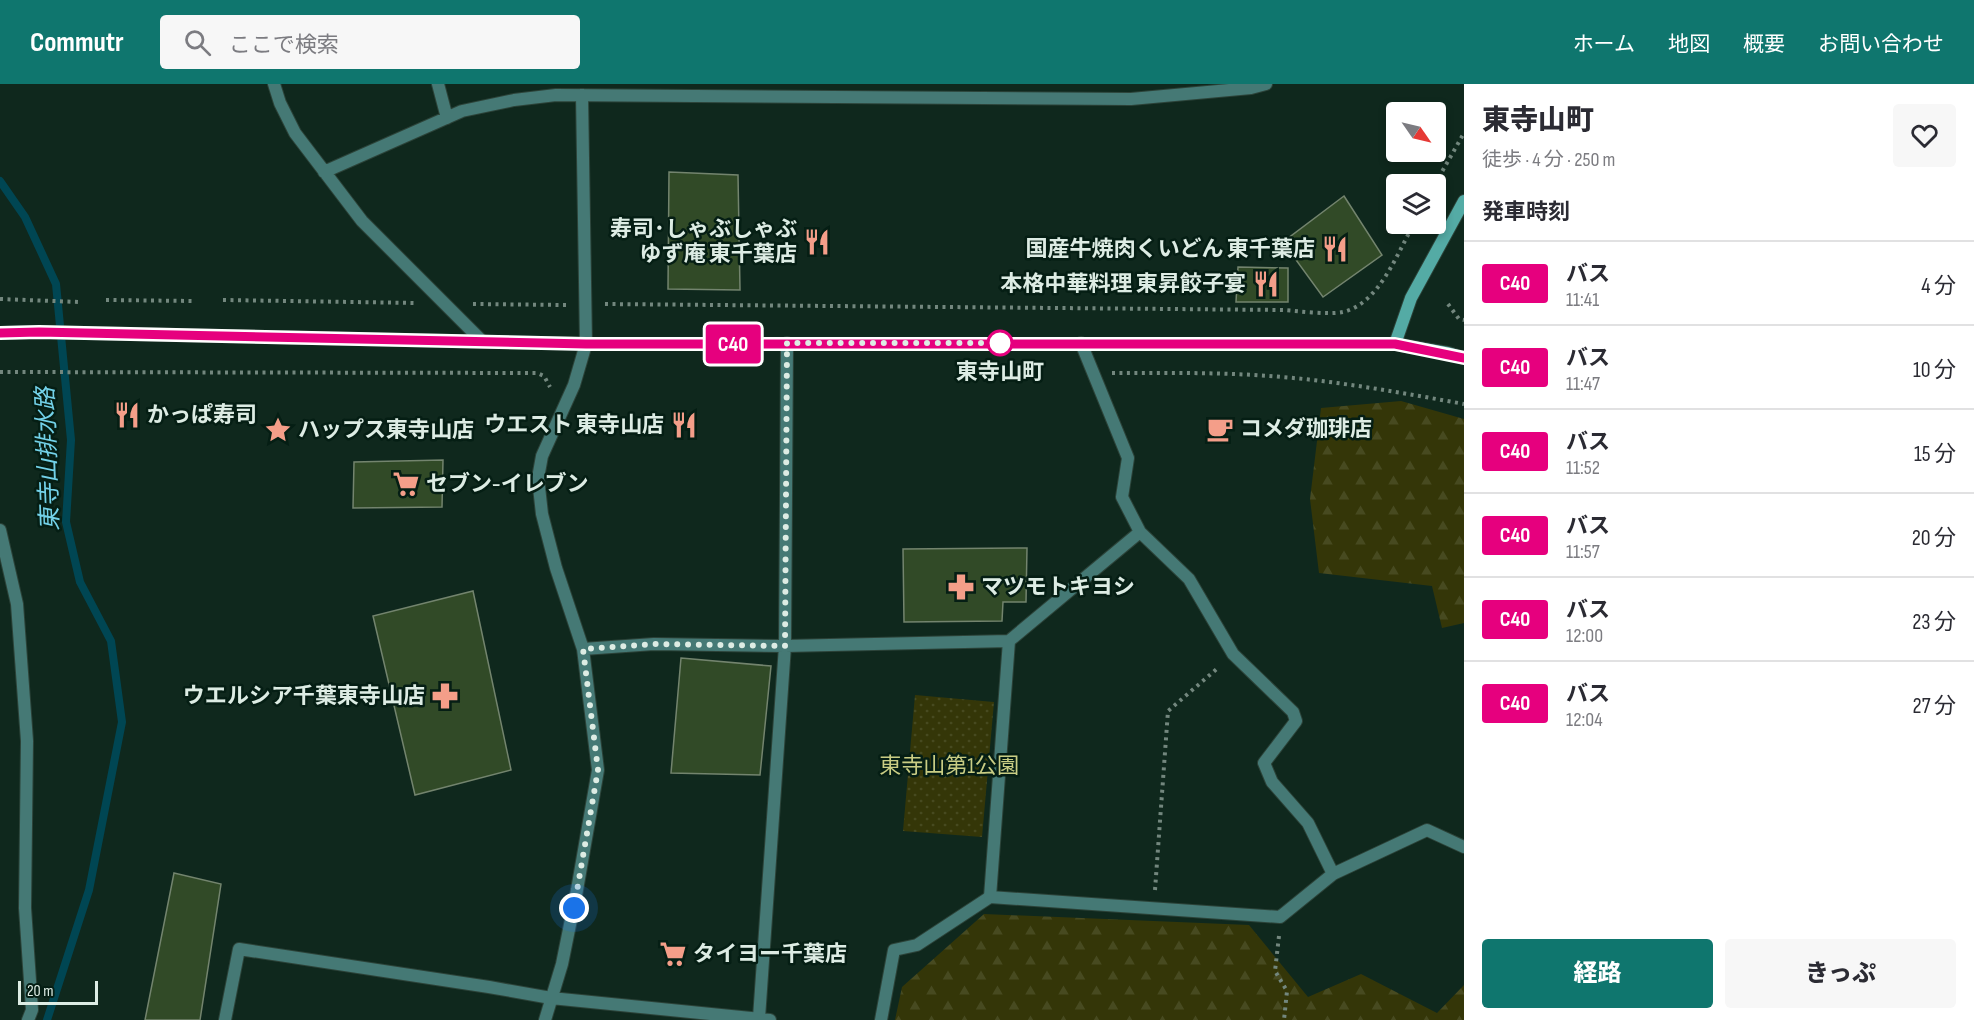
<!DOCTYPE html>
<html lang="ja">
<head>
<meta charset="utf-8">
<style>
	body { margin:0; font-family:"Sofia Sans Condensed","Noto Sans JP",sans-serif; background:#f7f7f7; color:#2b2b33; height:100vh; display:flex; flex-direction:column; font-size:22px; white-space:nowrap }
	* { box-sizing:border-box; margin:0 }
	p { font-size:20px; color:#7c7c81 }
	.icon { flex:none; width:33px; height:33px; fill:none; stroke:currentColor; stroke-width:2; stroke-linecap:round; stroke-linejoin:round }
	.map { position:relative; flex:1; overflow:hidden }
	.details { display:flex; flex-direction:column; background:#fff; width:510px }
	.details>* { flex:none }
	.badge { padding:0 12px; border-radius:4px; font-size:21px; line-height:39px }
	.needle { width:39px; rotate:124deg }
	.fabs { position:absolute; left:1386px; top:18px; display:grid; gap:12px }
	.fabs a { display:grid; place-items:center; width:60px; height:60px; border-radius:6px; background:#fff; box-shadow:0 3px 9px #0003; font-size:30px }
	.scale { position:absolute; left:18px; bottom:15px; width:80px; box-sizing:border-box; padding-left:6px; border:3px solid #ddece4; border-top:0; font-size:16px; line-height:21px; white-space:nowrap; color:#ddece4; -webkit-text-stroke:4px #051e14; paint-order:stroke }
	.you { position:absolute; width:30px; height:30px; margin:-15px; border:4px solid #fff; border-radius:50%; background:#1a73e8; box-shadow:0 0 0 9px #1a73e833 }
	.map>.badge { position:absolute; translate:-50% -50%; box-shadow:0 0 0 3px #fff }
	h2 { padding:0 18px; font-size:22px; line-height:54px }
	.round { display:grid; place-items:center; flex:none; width:63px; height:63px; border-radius:6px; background:#f7f7f7 }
	.head { display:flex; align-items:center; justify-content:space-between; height:102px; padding:0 18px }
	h1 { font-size:28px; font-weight:800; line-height:45px }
	.cta { display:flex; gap:12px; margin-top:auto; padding:12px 18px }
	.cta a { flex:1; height:69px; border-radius:6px; background:#0f766e; color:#fff; font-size:24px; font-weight:800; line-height:69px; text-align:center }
	.cta a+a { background:#f7f7f7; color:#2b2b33 }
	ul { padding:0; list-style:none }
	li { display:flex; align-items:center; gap:18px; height:84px; padding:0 18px; border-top:2px solid #e1e1e2 }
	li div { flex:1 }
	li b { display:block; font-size:22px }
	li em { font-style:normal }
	li .badge { min-width:66px; font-weight:700; text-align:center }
	header { display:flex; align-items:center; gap:36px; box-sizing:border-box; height:84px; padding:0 30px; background:#0f766e; color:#fff }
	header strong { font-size:28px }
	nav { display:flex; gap:33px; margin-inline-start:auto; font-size:21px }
	.search { width:420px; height:54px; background:#f7f7f7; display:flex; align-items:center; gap:15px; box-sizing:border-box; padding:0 21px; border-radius:6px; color:#7c7c81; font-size:22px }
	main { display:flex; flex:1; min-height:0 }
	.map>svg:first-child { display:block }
	.forest { fill:url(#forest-firs) }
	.park { fill:url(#park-dots) }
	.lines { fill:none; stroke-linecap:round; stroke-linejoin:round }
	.stream { stroke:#004653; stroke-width:8 }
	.building { fill:#314a27; stroke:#73846e; stroke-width:1.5 }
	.lane-casing { stroke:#2c4339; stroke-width:14 }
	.street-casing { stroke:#2c4339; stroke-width:14 }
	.secondary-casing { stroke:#2c4339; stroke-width:14 }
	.path { stroke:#73877e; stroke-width:4; stroke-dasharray:3 4.5; stroke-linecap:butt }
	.lane { stroke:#457975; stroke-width:12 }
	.street { stroke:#457975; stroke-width:12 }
	.secondary { stroke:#54aba5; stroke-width:12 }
	.line-casing { stroke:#fff; stroke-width:14 }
	.line { stroke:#e6007e; stroke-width:9 }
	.walk { stroke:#ddece4; stroke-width:6; stroke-dasharray:0 10.8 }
	.stop-dot { fill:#fff; stroke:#e6007e; stroke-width:3 }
	.labels { text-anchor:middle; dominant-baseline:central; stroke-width:5; stroke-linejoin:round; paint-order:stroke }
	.poi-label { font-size:22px; font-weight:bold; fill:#ddece4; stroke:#051e14; text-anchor:start }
	.stop-label { font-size:22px; font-weight:bold; fill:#ddece4; stroke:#051e14 }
	.park-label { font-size:22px; fill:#c9cd84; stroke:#051e14 }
	.water-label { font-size:24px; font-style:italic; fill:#73d2e9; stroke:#051e14 }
</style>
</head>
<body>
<header>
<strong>Commutr</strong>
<div class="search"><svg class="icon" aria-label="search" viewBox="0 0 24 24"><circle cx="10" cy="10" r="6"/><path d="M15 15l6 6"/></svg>ここで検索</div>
<nav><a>ホーム</a><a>地図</a><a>概要</a><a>お問い合わせ</a></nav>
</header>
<main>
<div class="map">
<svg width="1464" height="936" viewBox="0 0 1464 936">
	<defs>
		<pattern id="forest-firs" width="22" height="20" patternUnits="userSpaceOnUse" patternTransform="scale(1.5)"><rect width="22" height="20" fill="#343608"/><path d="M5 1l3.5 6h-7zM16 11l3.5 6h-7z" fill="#474a20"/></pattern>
		<pattern id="park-dots" width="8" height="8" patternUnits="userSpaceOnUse" patternTransform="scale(1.5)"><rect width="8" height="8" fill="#343608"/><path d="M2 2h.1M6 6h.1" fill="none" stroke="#474a20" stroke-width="1.8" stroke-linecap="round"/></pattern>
	</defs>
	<rect width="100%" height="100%" fill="#0f281d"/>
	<path class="forest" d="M1401,317L1464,335V539L1442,544L1432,502L1319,489L1310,415L1321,324Z
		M984,830L1249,841L1308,913L1361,890L1437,929L1464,901V936H895L902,903Z"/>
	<path class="park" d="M915,611L994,618L982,753L903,747Z"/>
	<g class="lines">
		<path class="stream" d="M0,97L25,133L56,200L71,356L66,438L80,498L111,557L122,638L89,806L47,936"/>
	</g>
	<path class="building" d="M669,88L738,91L740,206L668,205Z
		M1344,112L1382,171L1323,213L1283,158Z
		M1238,183L1288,184V218H1236Z
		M443,376L442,423L353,424L354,378Z
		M1027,464L1026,518H1003L1002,537L904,538L903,465Z
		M473,507L511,686L415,711L373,532Z
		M681,574L771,582L760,691L671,689Z
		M174,789L221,800L200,936H145Z"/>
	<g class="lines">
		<g class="lane-casing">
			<path id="lane" d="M881,936L894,866L917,861L990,813"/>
		</g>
		<g class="street-casing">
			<path id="street" d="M274,0L280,19L295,49L362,137L482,257
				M438,0L447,34
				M324,88L462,27L514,16L556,11L1131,15L1251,4L1266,0
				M0,446L17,520L27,657L25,824L32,926L28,936
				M1140,448L1189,495L1233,570L1293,628L1296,637L1264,679L1272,698L1308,739L1333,790
				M1009,557L990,813L1280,833L1333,790L1427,746L1464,763
				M583,565L654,560L785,562L1009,557L1140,448L1122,413L1128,374L1081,259
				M759,934L785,562L787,259
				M225,936L239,865L489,903L551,914L770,936
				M545,936L562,880L577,806L598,686L583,565L556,484L542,430L538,394L542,372L574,301L586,260L582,11"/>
		</g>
		<g class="secondary-casing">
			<path id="secondary" d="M0,249L39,248L586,260H1395L1448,269L1464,274
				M1395,260L1411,214L1464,117"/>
		</g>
		<path class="path" d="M1435,100L1464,49
			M0,215L79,218
			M106,216L194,217
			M223,216L417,219
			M473,220L567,221
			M605,220L1283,226C1298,227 1329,231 1343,228C1380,219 1397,169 1414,140
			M1448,220L1459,235L1464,236
			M0,288L537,289L544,292L550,303
			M1112,289C1168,289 1225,288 1282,293C1343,298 1403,309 1464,320
			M1155,806L1168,627L1219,583
			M1279,852L1275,887L1287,907L1284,936"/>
		<use href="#lane" class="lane"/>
		<use href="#street" class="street"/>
		<use href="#secondary" class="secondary"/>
	</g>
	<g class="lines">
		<g class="line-casing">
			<path id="line" d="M0,249L39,248L586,260H1395L1464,274"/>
		</g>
		<use href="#line" class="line"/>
		<path class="walk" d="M574,824L598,686L583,565L654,560L785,562L787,259H1000"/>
	</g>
	<defs>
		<g id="restaurant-bare" transform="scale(2.07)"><path d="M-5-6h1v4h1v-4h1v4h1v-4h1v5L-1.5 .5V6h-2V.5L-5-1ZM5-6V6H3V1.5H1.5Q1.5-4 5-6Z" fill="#f49e89" stroke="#051e14" stroke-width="2.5" paint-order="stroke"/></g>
		<g id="cafe-bare" transform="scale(2.07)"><path d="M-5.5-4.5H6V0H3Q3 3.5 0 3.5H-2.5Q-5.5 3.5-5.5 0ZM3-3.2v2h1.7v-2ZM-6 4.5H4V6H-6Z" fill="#f49e89" stroke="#051e14" stroke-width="2.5" paint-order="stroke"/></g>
		<g id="sight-bare" transform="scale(2.07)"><path d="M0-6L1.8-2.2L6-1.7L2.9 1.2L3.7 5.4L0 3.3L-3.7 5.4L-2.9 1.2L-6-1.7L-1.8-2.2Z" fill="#f49e89" stroke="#051e14" stroke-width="2.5" paint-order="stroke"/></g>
		<g id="supermarket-bare" transform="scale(2.07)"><path d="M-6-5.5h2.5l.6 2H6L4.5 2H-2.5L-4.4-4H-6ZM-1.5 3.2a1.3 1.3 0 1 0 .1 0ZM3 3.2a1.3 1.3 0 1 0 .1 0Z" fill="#f49e89" stroke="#051e14" stroke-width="2.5" paint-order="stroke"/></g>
		<g id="pharmacy-bare" transform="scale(2.07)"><path d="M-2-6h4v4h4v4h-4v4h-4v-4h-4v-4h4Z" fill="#f49e89" stroke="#051e14" stroke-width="2.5" paint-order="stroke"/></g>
	</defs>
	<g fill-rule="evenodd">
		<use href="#restaurant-bare" x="817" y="158"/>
		<use href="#restaurant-bare" x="1335" y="165"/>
		<use href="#restaurant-bare" x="1266" y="200"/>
		<use href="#restaurant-bare" x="127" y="331"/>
		<use href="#restaurant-bare" x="684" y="341"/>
		<use href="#cafe-bare" x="1220" y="345"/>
		<use href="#sight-bare" x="278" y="346"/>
		<use href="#supermarket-bare" x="406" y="400"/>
		<use href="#pharmacy-bare" x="961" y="503"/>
		<use href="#pharmacy-bare" x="445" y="612"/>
		<use href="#supermarket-bare" x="673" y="870"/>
	</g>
	<circle class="stop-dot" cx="1000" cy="259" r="12"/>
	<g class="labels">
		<g class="poi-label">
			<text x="797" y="145" text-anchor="end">寿司･しゃぶしゃぶ<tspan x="797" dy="25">ゆず庵 東千葉店</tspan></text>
			<text x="1315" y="165" text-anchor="end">国産牛焼肉くいどん 東千葉店</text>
			<text x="1246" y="200" text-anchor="end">本格中華料理 東昇餃子宴</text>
			<text x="147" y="331">かっぱ寿司</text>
			<text x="664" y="341" text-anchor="end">ウエスト 東寺山店</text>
			<text x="1240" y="345">コメダ珈琲店</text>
			<text x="298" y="346">ハップス東寺山店</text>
			<text x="426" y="400">セブン-イレブン</text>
			<text x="981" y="503">マツモトキヨシ</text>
			<text x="425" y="612" text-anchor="end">ウエルシア千葉東寺山店</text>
			<text x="693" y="870">タイヨー千葉店</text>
		</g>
		<g class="stop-label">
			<text x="1000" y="288">東寺山町</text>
		</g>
		<g class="park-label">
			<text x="949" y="682">東寺山第1公園</text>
		</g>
		<g class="water-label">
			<text transform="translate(48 375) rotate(-92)">東寺山排水路</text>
		</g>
	</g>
</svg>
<div class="fabs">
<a><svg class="needle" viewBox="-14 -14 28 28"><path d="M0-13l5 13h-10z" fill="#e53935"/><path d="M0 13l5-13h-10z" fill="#7c7c81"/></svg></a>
<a><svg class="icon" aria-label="layers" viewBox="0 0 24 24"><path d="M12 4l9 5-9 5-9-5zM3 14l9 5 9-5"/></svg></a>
</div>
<div class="scale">20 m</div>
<div class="you" style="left:574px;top:824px"></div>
<b class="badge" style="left:733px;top:260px;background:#e6007e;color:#fff">C40</b>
</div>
<section class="details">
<div class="head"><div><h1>東寺山町</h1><p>徒歩 · 4 分 · 250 m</p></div><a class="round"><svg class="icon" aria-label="heart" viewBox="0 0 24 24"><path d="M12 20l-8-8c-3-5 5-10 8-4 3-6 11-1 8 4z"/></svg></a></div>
<h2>発車時刻</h2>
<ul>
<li><span class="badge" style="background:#e6007e;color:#fff">C40</span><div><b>バス</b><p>11:41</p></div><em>4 分</em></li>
<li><span class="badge" style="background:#e6007e;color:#fff">C40</span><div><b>バス</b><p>11:47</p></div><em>10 分</em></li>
<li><span class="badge" style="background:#e6007e;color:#fff">C40</span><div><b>バス</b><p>11:52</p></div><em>15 分</em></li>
<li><span class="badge" style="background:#e6007e;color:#fff">C40</span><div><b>バス</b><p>11:57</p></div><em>20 分</em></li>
<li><span class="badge" style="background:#e6007e;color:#fff">C40</span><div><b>バス</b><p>12:00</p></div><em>23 分</em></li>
<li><span class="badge" style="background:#e6007e;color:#fff">C40</span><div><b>バス</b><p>12:04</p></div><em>27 分</em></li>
</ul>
<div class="cta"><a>経路</a><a>きっぷ</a></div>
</section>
</main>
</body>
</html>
